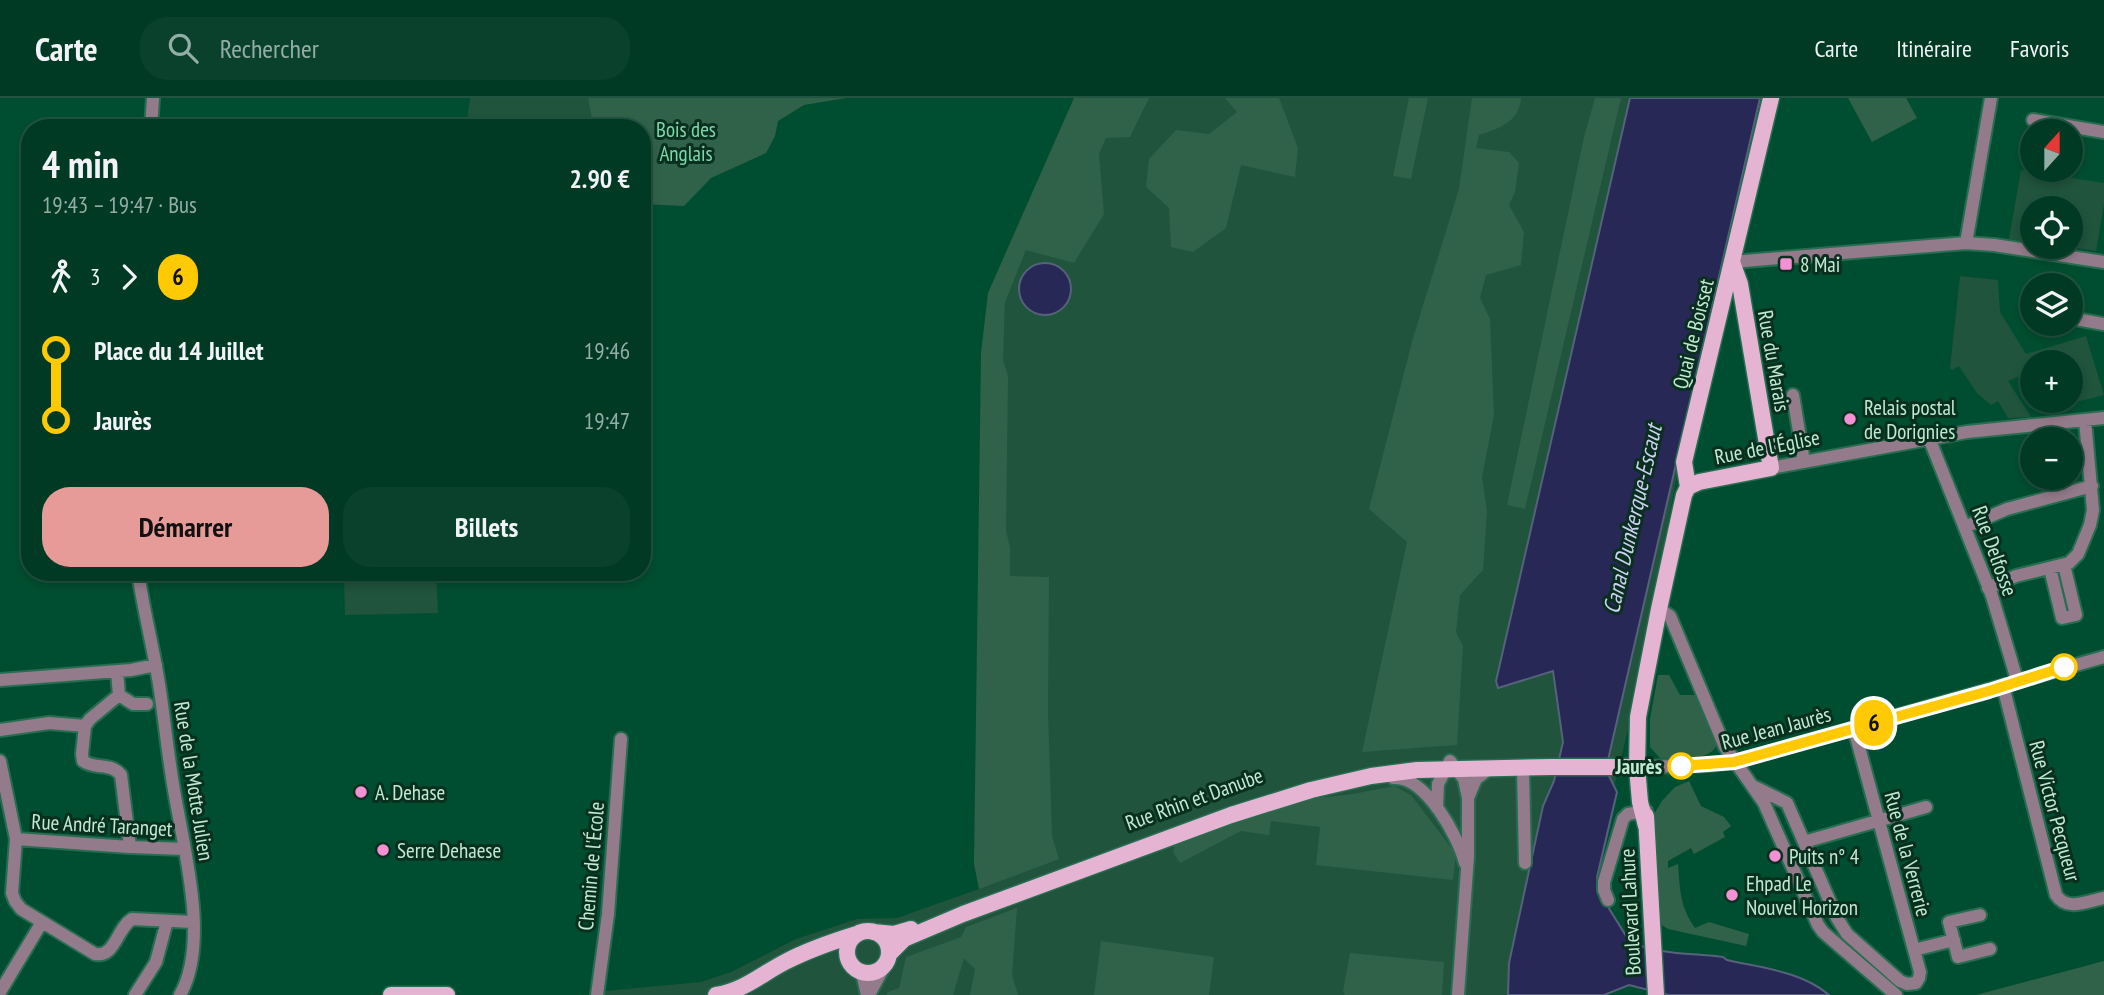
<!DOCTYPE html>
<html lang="fr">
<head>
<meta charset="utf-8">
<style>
	body { margin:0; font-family:"PT Sans Narrow",sans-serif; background:#0a412d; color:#f1f3f6; height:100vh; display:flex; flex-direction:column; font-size:26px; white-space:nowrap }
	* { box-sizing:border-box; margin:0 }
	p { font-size:23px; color:#95ada7 }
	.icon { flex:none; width:38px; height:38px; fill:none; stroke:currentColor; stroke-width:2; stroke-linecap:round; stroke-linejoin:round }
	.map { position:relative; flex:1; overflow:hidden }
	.sheet { position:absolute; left:21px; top:21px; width:630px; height:462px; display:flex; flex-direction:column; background:#003a25; border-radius:28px; box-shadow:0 4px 10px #0003,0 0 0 2px #225442 }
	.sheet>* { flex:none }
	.badge { padding:0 14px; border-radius:23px; font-size:24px; line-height:46px }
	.needle { width:46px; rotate:21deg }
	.fabs { position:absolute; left:2020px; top:21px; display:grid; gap:14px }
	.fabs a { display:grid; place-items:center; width:63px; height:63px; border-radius:50%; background:#003a25; box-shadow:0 4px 10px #0003,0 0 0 2px #225442; font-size:35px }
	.map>.badge { position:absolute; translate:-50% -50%; box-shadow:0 0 0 4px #fff }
	.legs { display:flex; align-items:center; gap:10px; height:77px; padding:0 21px; font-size:23px }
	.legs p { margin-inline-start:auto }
	.overview { display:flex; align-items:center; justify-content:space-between; height:119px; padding:0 21px }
	h1 { font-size:38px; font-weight:700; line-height:52px }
	.primary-button { display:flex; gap:14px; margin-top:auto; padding:14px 21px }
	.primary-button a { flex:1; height:80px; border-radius:28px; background:#e69b98; color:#111; font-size:28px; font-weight:700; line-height:80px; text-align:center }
	.primary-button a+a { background:#0a412d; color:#f1f3f6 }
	ul { padding:0 21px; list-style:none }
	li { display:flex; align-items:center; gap:24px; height:70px; font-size:26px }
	li i { display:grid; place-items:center; width:10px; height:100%; margin:0 9px; background:currentColor }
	li i::after { content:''; width:18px; height:18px; margin:-9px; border:5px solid; border-radius:50%; background:#003a25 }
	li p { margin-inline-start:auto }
	li:first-child i { background:linear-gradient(#0000 50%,currentColor 0) }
	li:last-child i { background:linear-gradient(currentColor 50%,#0000 0) }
	header { display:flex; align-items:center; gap:42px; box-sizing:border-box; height:98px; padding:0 35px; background:#003a25; border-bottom:2px solid #225442 }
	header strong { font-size:33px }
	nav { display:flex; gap:38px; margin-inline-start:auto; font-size:24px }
	.search { width:490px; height:63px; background:#0a412d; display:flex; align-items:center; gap:18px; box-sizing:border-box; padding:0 24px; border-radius:28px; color:#95ada7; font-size:26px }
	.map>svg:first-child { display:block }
	.built { fill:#20543c }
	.green { fill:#306249 }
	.water { fill:#282857; stroke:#56627c; stroke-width:2 }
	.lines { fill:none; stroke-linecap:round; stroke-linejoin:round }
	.minor-casing { stroke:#276d51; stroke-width:16 }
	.major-casing { stroke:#276d51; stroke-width:19 }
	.minor { stroke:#947b8b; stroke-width:12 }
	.major { stroke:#e5b4d3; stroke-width:16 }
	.line-1-casing { stroke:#fff; stroke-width:16 }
	.line-1 { stroke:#ffc904; stroke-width:10 }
	.poi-dot { fill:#f491d4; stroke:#092f1e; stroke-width:2.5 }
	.stop-1-dot { fill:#fff; stroke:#ffc904; stroke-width:3.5 }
	.labels { text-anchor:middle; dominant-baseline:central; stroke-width:6; stroke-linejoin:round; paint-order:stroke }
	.park-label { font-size:21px; fill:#7dd9aa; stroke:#092f1e }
	.poi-label { font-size:21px; fill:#c1ead2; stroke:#092f1e; text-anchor:start }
	.street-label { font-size:21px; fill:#c1ead2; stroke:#092f1e }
	.stop-label { font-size:21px; font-weight:bold; fill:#c1ead2; stroke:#092f1e; text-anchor:end }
	.water-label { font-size:23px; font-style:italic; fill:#cdd1f1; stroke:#092f1e }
</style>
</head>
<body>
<header>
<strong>Carte</strong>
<div class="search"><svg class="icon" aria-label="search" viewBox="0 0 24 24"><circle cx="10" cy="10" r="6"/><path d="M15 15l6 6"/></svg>Rechercher</div>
<nav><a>Carte</a><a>Itinéraire</a><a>Favoris</a></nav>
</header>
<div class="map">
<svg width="2104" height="897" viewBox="0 0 2104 897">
	<rect width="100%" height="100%" fill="#004e31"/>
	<path class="built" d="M470,0H597L599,30H466Z
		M1086,0H1768L1696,278L1630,623L1564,897H603L605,893L701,884L731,874L796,841L857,821L897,820L979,791L1005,205Z
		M2021,72L2104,85V106L2096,153L2070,149V110H2032V142L2027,141L2026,144L2009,141Z
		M1960,178L1998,182L2000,214L2026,256L2086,238L2104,297L2072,305L2070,264H2032V273L2008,283L2031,319L2008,320L1998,303L1991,307L1977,295L1959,268L1952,272L1950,270Z
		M157,474H436L438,515L345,517L344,478L158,481Z"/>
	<path class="green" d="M588,0H846L804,7L778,23L775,38L766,55L711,80L684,108L642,106V30H594Z
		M1074,0H1149L1130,39L1106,40L1099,56L1104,116L1074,165L1026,152L1005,205L1003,262L1008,278L1006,433L1010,449V478L1049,479L1048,613L1052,738L1059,761L979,791L974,766L981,255L988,195Z
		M1225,0H1279L1298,50L1295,79L1241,67L1226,130L1193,154L1171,149L1169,110L1146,89L1149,61L1176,32L1209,36L1237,14Z
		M1409,0H1428L1411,81L1393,78Z
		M1472,0H1521C1519,24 1500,30 1479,37L1476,50L1509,54L1519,65L1515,94L1509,107L1524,134L1521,167L1486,177L1480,200L1490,221L1494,317L1482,379L1487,413L1483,472L1460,497L1456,534L1463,548L1457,647L1362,654L1407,444L1369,411L1413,240L1459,91Z
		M1595,0H1621L1525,411L1507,407L1584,39Z
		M1848,0H1906L1917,20L1872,44Z
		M186,23H320V30H186Z
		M1658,577H1669L1680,597H1695L1717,646C1710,665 1677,659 1660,660L1650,649V621Z
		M1689,683L1701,708L1724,719L1731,728L1723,734L1725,739L1694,756L1691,750L1668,763V770L1678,766C1680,792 1680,809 1695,830L1709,824L1749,836L1746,848L1668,831L1657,824L1651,721L1662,703L1675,689Z
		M1395,688L1411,697L1456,756L1453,782L1316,767L1320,729L1271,723L1269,737L1241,733L1180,765L1173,754L1175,745L1290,703L1353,696Z
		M1017,810L1012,877L1018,897H970L975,871L964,860L953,897H886L888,894L899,890L906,859L961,839L966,829Z
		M1101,843L1214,859L1209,897H1094Z
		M1350,855L1444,864L1442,897H1345L1343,893Z
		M2104,863V897H1976Z"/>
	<path class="water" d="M1630,0H1760L1608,662V676L1617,694L1597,779L1600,796L1628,841C1647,857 1698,855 1723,859L1727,862C1761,870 1801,873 1829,897H1669L1629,887L1604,897H1508L1509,865L1543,708L1554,683L1563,644L1553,573L1498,590L1496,583Z
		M1019 191a26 26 0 1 1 52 0a26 26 0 1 1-52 0Z"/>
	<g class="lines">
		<g class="minor-casing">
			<path id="minor" d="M2033,22L2104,34
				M151,30L153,0
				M1966,145L1991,0
				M1732,164L1966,145L1994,147L2104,164
				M2070,220L2104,226
				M1793,297L1804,364
				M1929,340L1992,498L2017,582
				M1771,370L1967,334L2104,320
				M1965,429L2007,411L2092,388
				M2050,470L2062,520L2076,517L2064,467
				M138,474C143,510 152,544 158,580C164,615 167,651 173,686C182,745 211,843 180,897
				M1988,490L2016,478L2069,465L2078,456L2090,427L2093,412L2085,322
				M1659,511L1670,518L1725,649L1764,705L1818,827L1823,834L1896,897
				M117,574L119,597L133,606H147
				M0,582L131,572L156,567
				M2003,588L2056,797C2067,814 2088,803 2104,800
				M85,628L82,656L83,663C95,672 111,664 121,677L130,749
				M85,628L90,621L119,597
				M0,632L49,625L85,628
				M0,663L16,741L12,795L15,803L21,811L95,856C115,860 117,830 132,821L193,824
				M1644,669L1708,667L1734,664L2104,559
				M1523,671L1525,765
				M1393,680C1425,677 1458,738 1465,765
				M1755,689L1787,705L1837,820L1847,836L1900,883L1907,886L1916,885L1919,880L1920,874L1854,631
				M1468,700L1476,681L1489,671
				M1437,710L1438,686L1450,663L1464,681L1468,700V758L1458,897
				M16,741L130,749L185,751
				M1804,744L1926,709
				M1608,802L1604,792V784L1623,721L1628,716L1646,713
				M1980,817L1949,824L1958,859L1990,851
				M1914,852L1954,842
				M862,875L867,897
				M0,894L42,824
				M135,897L156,864L167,823
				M597,897L608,816L621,641
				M869,897L885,867"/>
		</g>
		<g class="major-casing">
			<path id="major" d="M1688,389L1699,384L1771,370L1740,186L1732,164
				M1646,718L1656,897
				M1646,728L1640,704L1637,669L1638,619L1659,511L1684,397L1688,389L1684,364L1771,0
				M847 854a21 21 0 1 1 42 0a21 21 0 1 1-42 0Z
				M873,834L894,836L911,831
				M889,856L904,841L963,816L1231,717L1311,692L1371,678L1417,672L1551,669H1644
				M391,897H447
				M716,897C745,892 760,877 785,864C810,851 831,844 857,836"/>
		</g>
		<use href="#minor" class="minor"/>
		<use href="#major" class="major"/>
	</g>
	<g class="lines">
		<g class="line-1-casing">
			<path id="line-1" d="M1681,668L1734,664L1989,593L2064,569"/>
		</g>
		<use href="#line-1" class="line-1"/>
	</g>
	<g class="poi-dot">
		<rect x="1779" y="159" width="14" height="14" rx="3.5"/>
		<circle cx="1850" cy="321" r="7"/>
		<circle cx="361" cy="694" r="7"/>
		<circle cx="383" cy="752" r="7"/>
		<circle cx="1775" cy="758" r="7"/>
		<circle cx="1732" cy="797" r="7"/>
	</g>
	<g class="stop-1-dot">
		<circle cx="2064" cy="569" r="12"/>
		<circle cx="1681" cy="668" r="12"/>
	</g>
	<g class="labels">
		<g class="park-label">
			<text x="686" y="31">Bois des<tspan x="686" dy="24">Anglais</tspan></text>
		</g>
		<g class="poi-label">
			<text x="1800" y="166">8 Mai</text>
			<text x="1864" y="309">Relais postal<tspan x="1864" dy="24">de Dorignies</tspan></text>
			<text x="375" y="694">A. Dehase</text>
			<text x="397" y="752">Serre Dehaese</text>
			<text x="1789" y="758">Puits n° 4</text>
			<text x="1746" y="785">Ehpad Le<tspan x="1746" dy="24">Nouvel Horizon</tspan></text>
		</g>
		<g class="street-label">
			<text transform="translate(1693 236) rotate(-76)">Quai de Boisset</text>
			<text transform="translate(1774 263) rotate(80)">Rue du Marais</text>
			<text transform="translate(1767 349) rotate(-11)">Rue de l'Église</text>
			<text transform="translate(1995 453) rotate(70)">Rue Delfosse</text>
			<text transform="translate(1776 630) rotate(-15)">Rue Jean Jaurès</text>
			<text transform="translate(194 683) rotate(81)">Rue de la Motte Julien</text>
			<text transform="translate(1194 701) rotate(-20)">Rue Rhin et Danube</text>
			<text transform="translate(2055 713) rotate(75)">Rue Victor Pecqueur</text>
			<text transform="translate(102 727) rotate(3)">Rue André Taranget</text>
			<text transform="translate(1908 756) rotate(75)">Rue de la Verrerie</text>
			<text transform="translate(591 768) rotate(-85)">Chemin de l'École</text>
			<text transform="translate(1630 814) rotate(-93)">Boulevard Lahure</text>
		</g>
		<g class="stop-label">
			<text x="1662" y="668">Jaurès</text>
		</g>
		<g class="water-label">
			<text transform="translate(1632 421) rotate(-77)">Canal Dunkerque-Escaut</text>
		</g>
	</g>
</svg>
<div class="fabs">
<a><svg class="needle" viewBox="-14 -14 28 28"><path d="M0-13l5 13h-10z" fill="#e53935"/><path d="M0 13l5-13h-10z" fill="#95ada7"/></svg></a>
<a><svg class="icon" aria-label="locate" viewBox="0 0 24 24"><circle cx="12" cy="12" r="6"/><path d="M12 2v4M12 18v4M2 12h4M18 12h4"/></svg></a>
<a><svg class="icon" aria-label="layers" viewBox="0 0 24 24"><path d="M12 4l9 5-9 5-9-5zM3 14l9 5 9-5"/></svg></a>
<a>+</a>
<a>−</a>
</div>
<b class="badge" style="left:1874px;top:625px;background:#ffc904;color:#111">6</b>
<section class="sheet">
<div class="overview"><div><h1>4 min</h1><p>19:43 – 19:47 · Bus</p></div><b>2.90 €</b></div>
<div class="legs"><svg class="icon" aria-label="walk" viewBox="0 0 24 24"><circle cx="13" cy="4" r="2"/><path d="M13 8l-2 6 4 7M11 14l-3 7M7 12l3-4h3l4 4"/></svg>3<svg class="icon" aria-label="forward" viewBox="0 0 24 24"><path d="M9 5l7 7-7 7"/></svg><b class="badge" style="background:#ffc904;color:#111">6</b></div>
<ul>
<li><i style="color:#ffc904"></i><b>Place du 14 Juillet</b><p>19:46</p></li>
<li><i style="color:#ffc904"></i><b>Jaurès</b><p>19:47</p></li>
</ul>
<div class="primary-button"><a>Démarrer</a><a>Billets</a></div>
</section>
</div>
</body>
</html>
